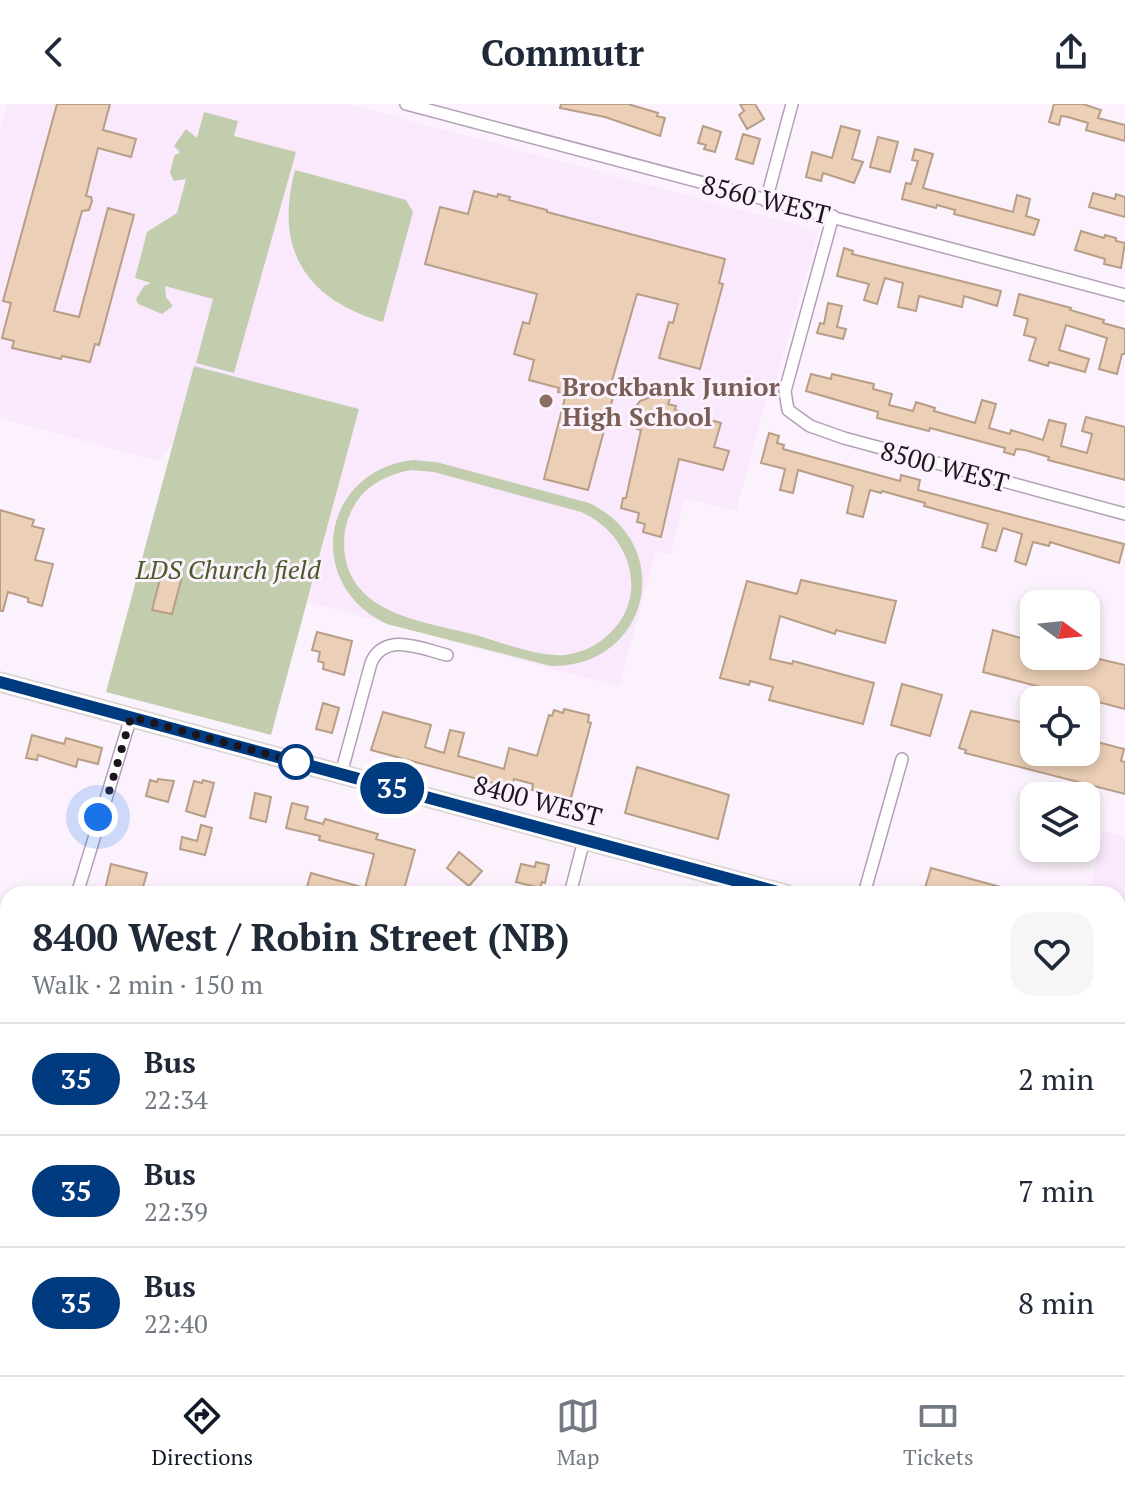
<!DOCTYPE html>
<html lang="en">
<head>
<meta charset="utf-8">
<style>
	body { margin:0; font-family:"PT Serif",serif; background:#f6f6f7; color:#1f2937; height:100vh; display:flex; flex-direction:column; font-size:30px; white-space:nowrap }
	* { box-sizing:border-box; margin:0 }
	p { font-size:26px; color:#747a83 }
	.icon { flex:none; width:44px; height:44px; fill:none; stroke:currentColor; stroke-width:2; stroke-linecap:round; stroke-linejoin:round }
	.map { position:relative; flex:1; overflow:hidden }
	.sheet { position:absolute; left:0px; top:782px; width:1126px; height:490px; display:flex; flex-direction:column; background:#fff; border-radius:24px 24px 0 0; box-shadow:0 4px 12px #0003 }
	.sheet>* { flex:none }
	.badge { padding:0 16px; border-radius:26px; font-size:28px; line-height:52px }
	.needle { width:52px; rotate:105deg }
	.fabs { position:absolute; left:1020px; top:486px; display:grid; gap:16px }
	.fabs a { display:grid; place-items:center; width:80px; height:80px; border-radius:16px; background:#fff; box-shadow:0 4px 12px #0003; font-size:40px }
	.you { position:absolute; width:40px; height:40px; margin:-20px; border:6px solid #fff; border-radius:50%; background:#1a73e8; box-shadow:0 0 0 12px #1a73e833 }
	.map>.badge { position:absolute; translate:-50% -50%; box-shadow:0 0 0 4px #fff }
	.round { display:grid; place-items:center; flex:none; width:84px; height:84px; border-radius:24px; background:#f6f6f7 }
	.head { display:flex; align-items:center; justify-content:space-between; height:136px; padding:0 32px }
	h1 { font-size:38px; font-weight:800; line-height:60px }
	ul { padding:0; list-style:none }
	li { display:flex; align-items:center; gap:24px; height:112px; padding:0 32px; border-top:2px solid #e0e1e3 }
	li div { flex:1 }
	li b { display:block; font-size:30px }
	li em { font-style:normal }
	li .badge { min-width:88px; font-weight:700; text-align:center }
	header { display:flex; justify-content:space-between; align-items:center; height:104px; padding:0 32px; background:#fff; font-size:36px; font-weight:800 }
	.menu { display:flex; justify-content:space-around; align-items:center; height:112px; border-top:2px solid #e0e1e3; background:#fff; font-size:22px; color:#747a83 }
	.menu a { display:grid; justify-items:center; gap:4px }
	.menu .on { color:#111827 }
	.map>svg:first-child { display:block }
	.built { fill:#fae8fd }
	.green { fill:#c2cdad; fill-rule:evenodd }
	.building { fill:#ebcfb7; stroke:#b89e87; stroke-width:2 }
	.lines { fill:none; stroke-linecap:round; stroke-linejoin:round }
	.minor-casing { stroke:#b49eb8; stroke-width:14 }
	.primary-casing { stroke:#d6d5d6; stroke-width:21 }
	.minor { stroke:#fff; stroke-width:11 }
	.primary { stroke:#dda8a5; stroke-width:18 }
	.line-casing { stroke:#fff; stroke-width:18 }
	.line { stroke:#003b80; stroke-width:12 }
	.walk { stroke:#1d151e; stroke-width:8; stroke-dasharray:0 14.4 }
	.education-dot { fill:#8d6e63; stroke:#fcf2fd; stroke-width:3 }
	.stop-dot { fill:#fff; stroke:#003b80; stroke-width:4 }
	.labels { text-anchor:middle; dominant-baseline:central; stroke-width:6; stroke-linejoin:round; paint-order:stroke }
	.street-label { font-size:26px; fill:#1d151e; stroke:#fcf2fd }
	.education-label { font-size:26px; font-weight:bold; fill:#785e54; stroke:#fcf2fd; text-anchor:start }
	.park-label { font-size:26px; font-style:italic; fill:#4b5a28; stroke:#fcf2fd }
</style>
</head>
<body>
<header><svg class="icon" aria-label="back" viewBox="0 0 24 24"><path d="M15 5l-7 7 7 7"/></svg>Commutr<svg class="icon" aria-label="share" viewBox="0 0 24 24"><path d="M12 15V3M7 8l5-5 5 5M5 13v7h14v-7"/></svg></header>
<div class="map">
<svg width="1125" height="1271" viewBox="0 0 1125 1271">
	<rect width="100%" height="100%" fill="#fcf2fd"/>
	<path class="built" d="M7,0H349L816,126L818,129L777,273L768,289L736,407L685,394L670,451L656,447L619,583L308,498L358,306L194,262L174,338L158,357L0,314V24Z
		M1103,727L1125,733V853L1118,851V790H1089Z"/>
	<path class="green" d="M204,8L238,17L234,32L296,48L234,269L196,259L213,195L165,182L166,193L173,202L162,210L138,200L136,195L144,182L151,179L135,174L147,128L177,109L186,75L174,77L170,69L174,52L180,48L174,42L186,25L197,34Z
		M295,66L406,96L413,108L383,218C305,195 274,145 295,66Z
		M194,262L359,305L271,631L106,588Z
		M413,356L436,358L589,399C678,441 649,564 551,562L387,520C303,481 321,367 413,356ZM411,366L434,368L581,408C630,429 651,492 608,531C596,542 581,549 565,551C536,553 504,539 476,531C427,518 355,512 345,452C343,438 344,423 350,410C361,384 384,371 411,366Z"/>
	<path class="building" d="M57,0H110L103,26L136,35L131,53L98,44L86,92L91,93L92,97L89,106L82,107L54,207L79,213L108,104L134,111L99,241L95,240L90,258L62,252L61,255L12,244L14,237L2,234L11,199L3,197Z
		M561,0H628L658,9L657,12L665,14L660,32L605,13L560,4Z
		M740,0H755L764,15L747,25L739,11L744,7Z
		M1054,0H1083L1101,6L1098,14L1125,21V37L1086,26L1088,19L1068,13L1061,12L1059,21L1049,18Z
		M703,22L721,28L715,48L704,45L706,41L698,39Z
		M841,22L860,27L852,55L863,58L854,79L823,69L821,77L806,73L812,48L832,54Z
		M743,30L760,35L753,60L736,55Z
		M878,33L898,38L890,68L870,63Z
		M915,45L933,50L923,84L1013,108L1017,91L1030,95L1026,112L1039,116L1034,131L954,110L955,106L937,101L936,104L902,95L906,79L911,80L918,57L912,56Z
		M474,87L497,93L498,90L510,93L509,96L547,106V108L725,155L719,179L723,180L700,265L659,254L669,218L673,219L678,200L637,190L611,280L616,282L588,386L544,375L566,290L558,288L559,284L529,276L534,256L514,250L523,218L529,220L537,190L425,160L440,103L468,110Z
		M1093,89L1115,95L1116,90L1125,93V113L1089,103Z
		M1081,127L1104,134L1105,131L1116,134V137L1125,139L1121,164L1104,160L1105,155L1075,146Z
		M844,144L853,147L852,150L1001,187L997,202L964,192L962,203L919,192L916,207L898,203L903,179L885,174L877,200L864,196L869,180L837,172Z
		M1019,190L1071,204L1070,206L1104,216L1103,219L1125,225V250H1122L1117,270L1099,265L1107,234L1066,221L1059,246L1089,255L1085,268L1049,258L1048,262L1029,256L1036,234L1024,231L1028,215L1014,211Z
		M828,199L842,202L837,223L846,225L843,235L817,229L820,219L824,220Z
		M811,270L831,275L832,270L874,280L873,285L892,290L889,301L913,307L916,298L935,304L934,307L975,319L982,296L996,300L989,324L1010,330L1011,326L1043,336L1049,316L1066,320L1061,342L1087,349L1092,330L1082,327L1086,313L1125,323V376L1048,356L1049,353L1025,346L1016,345L1014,351L1004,348L1005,344L930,324L929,327L877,314L878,308L806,287Z
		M658,290L671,292L668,300L676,302L675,306L721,319L714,343L729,347L723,366L679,355L661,433L643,428L645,420L637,418L639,409L621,404L623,394H626L641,326L637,325L639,317L630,315L632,308L640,297Z
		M769,329L779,332L777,339L784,341L783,345L900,377L901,371L920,376L918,386L1124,440L1119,459L1050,438L1049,442L1033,438L1026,461L1015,457L1022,430L1003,424L996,447L982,443L988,420L924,402L925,399L882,387L881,389L870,386L863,413L847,409L853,382L798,366L793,389L780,386L785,365L761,359Z
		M0,406L34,416L32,422L44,425L35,456L53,460L42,502L28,498V494L8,488L3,507H0Z
		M163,464L183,469L172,510L152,506Z
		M801,476L896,497L885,539L836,526L835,530L780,512L774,537L770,555L792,560L793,557L874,579L863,620L769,596L773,583L750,577L749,581L720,574L747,477L797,490Z
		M993,526L1034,538V552H1086L1125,561V605L983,568Z
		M317,528L352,537L344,571L323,565L324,559L318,557L320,548L312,546Z
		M902,580L942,591L930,632L891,621Z
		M323,599L339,604L332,629L316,625Z
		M564,605L589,611L588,618L591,619L571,694L567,693L566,699L540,692L541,688L532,686L533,680L514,675L511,684L371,646L383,608L431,621L425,643L444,649L450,626L464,629L458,652L504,665L509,644L537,652L549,611L552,612L554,606L563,609Z
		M971,607L1034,621V648H1086V635L1124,645L1121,657L1125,658V690L965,649L966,646L959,644Z
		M32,631L64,640L66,634L102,644L98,660L78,655L76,663L38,651L37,656L26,654Z
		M637,663L729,691L718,735L625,709Z
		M158,675L174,677L168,698L146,692L150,676L157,678Z
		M203,676L214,679L205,713L186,707L194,677L202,679Z
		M255,689L271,693L266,718L250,714Z
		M292,699L308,703L305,715L323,720L325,715L378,730L376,735L415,746L403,789L394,787L393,790H305L311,769L365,784L374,750L319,736L320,732L286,724Z
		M201,721L212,724L205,751L180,745L182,733L197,737Z
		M459,748L482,767L469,782L447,764Z
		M536,758L549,761L545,779L542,778L540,784L516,778L521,760L535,763Z
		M111,760L147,769L141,790H104Z
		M931,764L1015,787L1014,790H947L925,784Z"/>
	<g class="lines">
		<g class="minor-casing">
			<path id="minor" d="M406,0L1125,191
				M766,97L792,0
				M833,112L785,287L788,306L810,322L844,334L1125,410
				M341,670L371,559C385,527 422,545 447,551
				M77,790L131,613
				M570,790L584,736
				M864,790L902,655
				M0,1071L8,1073
				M1118,1084L1125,1086
				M1118,1216L1125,1218
				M0,1218L8,1221
				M150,1264L176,1271
				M718,1264L744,1271"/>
		</g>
		<g class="primary-casing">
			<path id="primary" d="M0,578L785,790
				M1118,871L1125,873
				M1118,889L1125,891"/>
		</g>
		<use href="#minor" class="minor"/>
		<use href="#primary" class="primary"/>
	</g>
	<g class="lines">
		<g class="line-casing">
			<path id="line" d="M0,578L785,790"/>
		</g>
		<use href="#line" class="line"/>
		<path class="walk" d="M98,713L110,685L131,613L296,658"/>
	</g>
	<circle class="education-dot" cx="546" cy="297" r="8"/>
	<circle class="stop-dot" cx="296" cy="658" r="16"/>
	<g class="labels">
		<g class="street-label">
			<text transform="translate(766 95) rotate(14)">8560 WEST</text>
			<text transform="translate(945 362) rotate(15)">8500 WEST</text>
			<text transform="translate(538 696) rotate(15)">8400 WEST</text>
		</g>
		<g class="education-label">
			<text x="562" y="282">Brockbank Junior<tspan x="562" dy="30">High School</tspan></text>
		</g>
		<g class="park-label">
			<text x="228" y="465">LDS Church field</text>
		</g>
	</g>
</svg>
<div class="fabs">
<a><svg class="needle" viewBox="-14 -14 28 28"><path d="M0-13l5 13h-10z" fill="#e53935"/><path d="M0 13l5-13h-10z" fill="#747a83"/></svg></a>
<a><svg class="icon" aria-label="locate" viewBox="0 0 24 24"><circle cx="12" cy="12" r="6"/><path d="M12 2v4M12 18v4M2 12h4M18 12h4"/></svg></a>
<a><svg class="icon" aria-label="layers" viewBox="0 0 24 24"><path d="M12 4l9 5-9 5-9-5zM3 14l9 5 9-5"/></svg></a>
</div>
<div class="you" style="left:98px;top:713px"></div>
<b class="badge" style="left:392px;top:684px;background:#003b80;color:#fff">35</b>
<section class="sheet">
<div class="head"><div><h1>8400 West / Robin Street (NB)</h1><p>Walk · 2 min · 150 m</p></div><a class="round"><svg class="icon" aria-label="heart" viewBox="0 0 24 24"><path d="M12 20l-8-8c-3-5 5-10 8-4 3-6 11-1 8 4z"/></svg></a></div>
<ul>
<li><span class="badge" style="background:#003b80;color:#fff">35</span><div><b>Bus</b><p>22:34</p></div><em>2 min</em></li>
<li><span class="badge" style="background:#003b80;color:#fff">35</span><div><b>Bus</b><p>22:39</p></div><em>7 min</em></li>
<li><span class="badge" style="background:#003b80;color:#fff">35</span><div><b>Bus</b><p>22:40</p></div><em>8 min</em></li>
</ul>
</section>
</div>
<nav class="menu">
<a class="on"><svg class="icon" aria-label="directions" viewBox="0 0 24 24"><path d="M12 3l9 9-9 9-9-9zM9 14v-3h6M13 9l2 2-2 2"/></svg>Directions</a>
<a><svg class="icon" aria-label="map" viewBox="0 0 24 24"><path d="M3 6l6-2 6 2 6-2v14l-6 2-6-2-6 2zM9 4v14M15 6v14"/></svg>Map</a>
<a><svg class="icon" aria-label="tickets" viewBox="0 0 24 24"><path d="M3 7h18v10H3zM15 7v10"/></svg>Tickets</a>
</nav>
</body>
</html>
